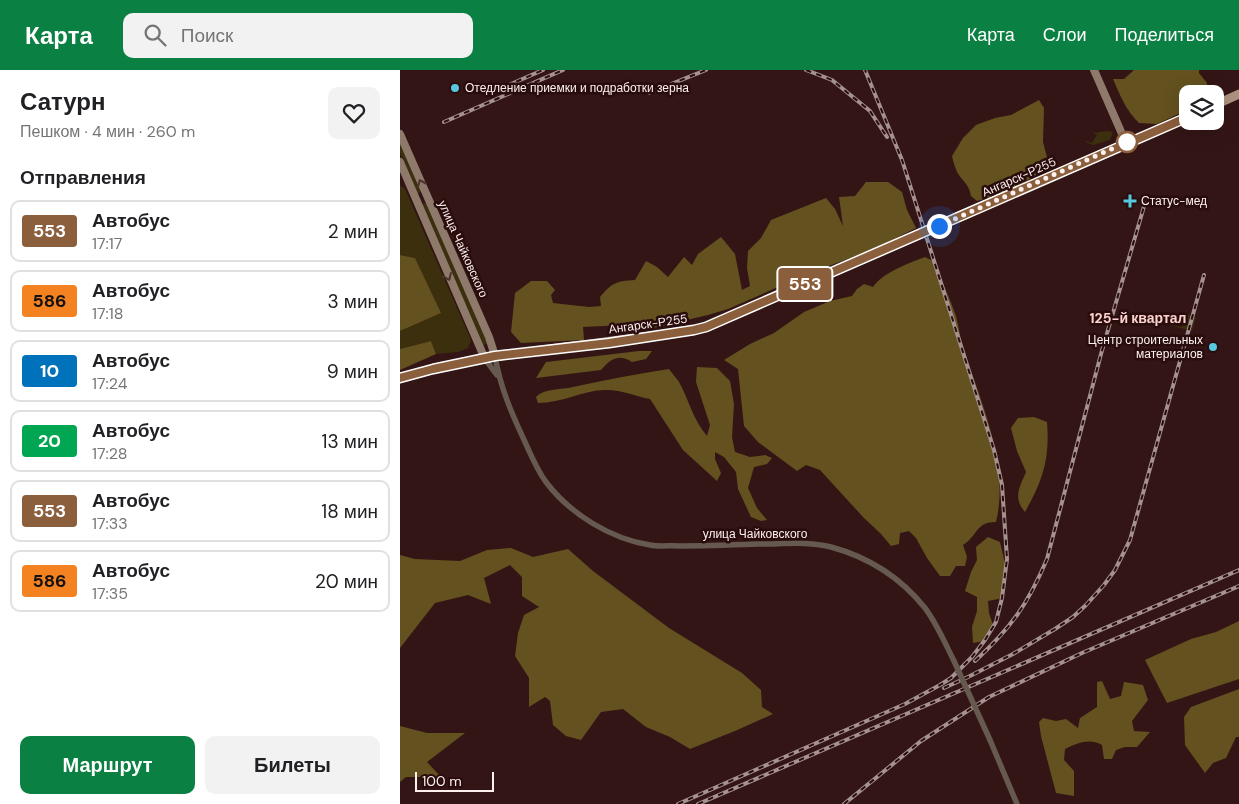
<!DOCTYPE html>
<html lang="ru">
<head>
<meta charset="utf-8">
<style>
	body { margin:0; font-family:"DM Sans",sans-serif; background:#f2f2f2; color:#202124; height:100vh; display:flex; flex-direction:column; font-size:19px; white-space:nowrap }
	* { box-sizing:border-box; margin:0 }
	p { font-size:16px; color:#757577 }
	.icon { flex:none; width:28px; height:28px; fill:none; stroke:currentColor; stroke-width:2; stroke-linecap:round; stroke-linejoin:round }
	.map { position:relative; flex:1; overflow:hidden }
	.side { display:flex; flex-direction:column; background:#fff; width:400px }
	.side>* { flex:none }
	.badge { padding:0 10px; border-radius:4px; font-size:18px; line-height:32px }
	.fabs { position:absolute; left:779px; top:15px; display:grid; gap:10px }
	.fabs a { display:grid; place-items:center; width:45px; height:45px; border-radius:10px; background:#fff; box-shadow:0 5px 20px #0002; font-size:25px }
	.scale { position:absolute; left:15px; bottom:12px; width:79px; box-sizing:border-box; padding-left:5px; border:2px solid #fdf0ef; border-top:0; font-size:14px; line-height:18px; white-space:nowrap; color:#fdf0ef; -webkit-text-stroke:4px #290c0c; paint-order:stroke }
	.you { position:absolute; width:25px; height:25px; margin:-12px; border:4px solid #fff; border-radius:50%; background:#1a73e8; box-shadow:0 0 0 8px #1a73e833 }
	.map>.badge { position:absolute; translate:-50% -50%; box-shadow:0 0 0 2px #fff }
	h2 { padding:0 20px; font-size:19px; line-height:45px }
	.round { display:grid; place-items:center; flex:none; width:52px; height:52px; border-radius:10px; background:#f2f2f2 }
	.headline { display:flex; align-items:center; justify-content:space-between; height:85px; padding:0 20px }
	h1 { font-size:24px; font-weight:700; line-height:38px }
	.cta { display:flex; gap:10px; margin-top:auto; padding:10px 20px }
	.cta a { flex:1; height:58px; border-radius:10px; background:#0b8043; color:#fff; font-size:20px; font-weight:700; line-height:58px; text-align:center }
	.cta a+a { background:#f2f2f2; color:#202124 }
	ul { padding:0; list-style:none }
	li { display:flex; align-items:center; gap:15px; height:62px; margin:0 10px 8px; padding:0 10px; border:2px solid #e0e0e0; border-radius:10px }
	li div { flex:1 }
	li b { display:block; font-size:19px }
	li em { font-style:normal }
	li .badge { min-width:55px; font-weight:700; text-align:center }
	header { display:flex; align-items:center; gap:30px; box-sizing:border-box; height:70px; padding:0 25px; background:#0b8043; color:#fff }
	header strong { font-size:24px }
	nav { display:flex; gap:28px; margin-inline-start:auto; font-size:18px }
	.search { width:350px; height:45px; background:#f2f2f2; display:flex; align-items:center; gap:12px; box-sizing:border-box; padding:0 18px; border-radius:10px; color:#757577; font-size:19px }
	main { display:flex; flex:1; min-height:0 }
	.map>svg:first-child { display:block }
	.green { fill:#3b2f0e }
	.forest { fill:#63511f }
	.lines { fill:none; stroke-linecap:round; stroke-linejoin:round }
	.street { stroke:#665950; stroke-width:5.5 }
	.secondary { stroke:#8e796b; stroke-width:8 }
	.primary { stroke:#ad927f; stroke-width:9 }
	.rail-casing { stroke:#a59190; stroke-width:4 }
	.rail { stroke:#290c0c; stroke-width:2; stroke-dasharray:5.5; stroke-linecap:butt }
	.street-bridge { stroke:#665950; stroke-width:5.5 }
	.oneway { stroke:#4c322d }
	.line-casing { stroke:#fff; stroke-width:11 }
	.line { stroke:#8b5e3c; stroke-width:8 }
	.walk { stroke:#fdf0ef; stroke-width:5; stroke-dasharray:0 9 }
	.poi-dot { fill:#56c9e0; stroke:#290c0c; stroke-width:2 }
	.stop-dot { fill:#fff; stroke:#8b5e3c; stroke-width:2.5 }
	.labels { text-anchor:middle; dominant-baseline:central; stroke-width:5; stroke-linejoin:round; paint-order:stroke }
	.poi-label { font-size:12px; fill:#fdf0ef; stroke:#290c0c; text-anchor:start }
	.street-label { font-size:12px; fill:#fdf0ef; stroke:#290c0c }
	.neighbourhood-label { font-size:14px; font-weight:bold; fill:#fcd1ce; stroke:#290c0c }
</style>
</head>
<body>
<header>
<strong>Карта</strong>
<div class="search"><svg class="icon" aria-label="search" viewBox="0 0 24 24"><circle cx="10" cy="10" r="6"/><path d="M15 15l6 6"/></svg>Поиск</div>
<nav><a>Карта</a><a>Слои</a><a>Поделиться</a></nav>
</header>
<main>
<section class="side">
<div class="headline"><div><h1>Сатурн</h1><p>Пешком · 4 мин · 260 m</p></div><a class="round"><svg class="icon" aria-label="heart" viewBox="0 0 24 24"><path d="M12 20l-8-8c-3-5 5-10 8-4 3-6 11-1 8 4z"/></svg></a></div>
<h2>Отправления</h2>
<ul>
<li><span class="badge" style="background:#8b5e3c;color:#fff">553</span><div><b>Автобус</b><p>17:17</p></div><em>2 мин</em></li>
<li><span class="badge" style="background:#f58220;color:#111">586</span><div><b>Автобус</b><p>17:18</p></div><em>3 мин</em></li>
<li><span class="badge" style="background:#0072bc;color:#fff">10</span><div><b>Автобус</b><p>17:24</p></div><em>9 мин</em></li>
<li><span class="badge" style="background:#00a651;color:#fff">20</span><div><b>Автобус</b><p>17:28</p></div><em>13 мин</em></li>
<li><span class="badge" style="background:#8b5e3c;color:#fff">553</span><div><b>Автобус</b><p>17:33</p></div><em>18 мин</em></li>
<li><span class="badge" style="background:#f58220;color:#111">586</span><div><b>Автобус</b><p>17:35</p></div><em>20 мин</em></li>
</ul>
<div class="cta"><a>Маршрут</a><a>Билеты</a></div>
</section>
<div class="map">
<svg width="839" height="734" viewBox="0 0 839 734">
	<rect width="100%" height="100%" fill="#341515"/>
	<path class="green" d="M706,61L713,62L710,70L693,75L686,72L687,71L692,73L697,65L693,63Z
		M0,70L22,121L17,124L0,83Z
		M0,115L5,119L71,270L68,278L58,282L36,284L31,271L0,279V261L40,243L15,188L0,185Z
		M27,132L88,273L83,276L22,134Z
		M787,244L796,247L792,261L751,250L782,257Z"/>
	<path class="forest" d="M734,0H799V3L807,13L806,24H788L787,40L757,54L739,53C726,41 720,25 713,9H724Z
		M639,30L644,38L643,72L649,95C629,113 603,123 577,131L571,126C569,114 563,112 557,102C555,97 553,91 552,86L563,68L576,55L595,48L611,45Z
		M466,112H488L502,122L507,140L516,158L470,181L412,202L328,239L308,245L253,258L223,255L183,257L184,270L121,273L111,262L115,223L131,211H147L155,220L151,225L153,233L189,237L201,236L200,227C212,213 216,211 235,210L246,191L257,197L268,207L284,187L292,195L298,184L321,167L335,184L342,220L350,216L347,198L348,181L361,168L371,150L426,128L435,139L443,156L439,127L455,126Z
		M0,185L15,188L41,243L0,261Z
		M525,187L533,191L536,195C542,212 550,229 556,246C559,257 560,269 564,280C581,333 610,395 596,452C575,452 578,466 563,475L567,487L565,496H556L550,506H540L527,488L516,468L509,461L500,463L499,474L491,476L481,464L463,447L420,400L406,395L397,401L358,372L344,356L338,299L324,290L350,274L374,263L404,242L430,231L452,226L457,219L464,214L473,217C482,203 509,193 525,187Z
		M31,271L36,284L0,300V279Z
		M239,281H252L246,289L232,292C218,283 210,290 201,300L136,308L146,292Z
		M297,297L317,298L330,311L334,334L332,367L335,382L350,387L365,385L372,388L367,394L354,397L348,418L357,438L367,450L361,451L351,447L338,419L336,402L324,387L315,382V389L321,403L317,411L283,380L250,329C235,326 220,319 204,320C181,321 162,333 138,333L136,327C145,318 161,320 173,317C205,310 236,304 269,299C272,303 276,308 279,312C289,330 293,350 307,366L310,355L296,312Z
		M634,347L647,352C650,389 643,410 625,442C613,428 619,418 626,402L617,381L611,358L618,348Z
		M588,467L600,472L606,498L603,528L588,531L589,543L593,555L585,571L573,573L572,557L577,541V527L565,521L571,502L577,490L576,477Z
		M111,478L133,487L168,479L193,501L269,558L342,603L361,620L362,637L373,644L335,661L290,679L270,667L246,657L223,639L201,642L181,670L166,666L153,655L150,631L145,627L129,637V608L115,586L118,563L124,545L139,537L122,526V507L110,495L84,508L91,534L68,525L35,533L0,578V485L15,489L60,491L87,480Z
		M839,551V609L767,633L745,590L791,569L816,562Z
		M702,611L710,629L721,626L724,612L743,615L748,630L732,651L734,661L750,662L737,677H725L716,680L712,689H704L702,675C689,668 678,673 665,679L664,690L674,701V726L656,723L641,666L639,652L643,648L656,651L666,649L678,658L680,648L697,637V612Z
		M839,619V667H836L826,688L813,693L805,703L785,675L784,647L791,637Z
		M0,656L27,663H65L27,692L41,707H6L0,712Z"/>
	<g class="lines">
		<path class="street" d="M95,286C100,317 112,344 125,372C131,385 137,400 146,412C170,444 211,469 250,475C260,477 271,475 280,476C307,476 333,475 360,474C383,474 409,471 431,477C468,487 501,508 525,538C537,554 545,573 554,591
			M85,289L97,305
			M590,670L617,734"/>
		<path class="secondary" d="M694,0L726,73
			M0,64L89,267L95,286
			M0,92L85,289"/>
		<path class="primary" d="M815,35L839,24
			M0,308C22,300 45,297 67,292C142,277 218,272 294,260L307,257L788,47"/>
		<g class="rail-casing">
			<path id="rail" d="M406,0L432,10L470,41L487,67
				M249,23L306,0
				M86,25L143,0
				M44,52L163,0
				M575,591C611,558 628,534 647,489L701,284L745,133
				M544,618L568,607L613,584L655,559L673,547L686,535L704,515L715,500L730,470L804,205
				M278,734L505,634L540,615L551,608L572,587L585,570L596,552L602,528L607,489L602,415L594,380L502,90L465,0
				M298,734L839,500
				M444,734L521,671L589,627L682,583L839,516"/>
		</g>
		<use href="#rail" class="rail"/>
		<path class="street-bridge" d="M554,591L590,670"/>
	</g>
	<defs><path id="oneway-chevron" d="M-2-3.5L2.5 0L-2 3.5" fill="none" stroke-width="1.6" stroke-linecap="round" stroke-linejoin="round" transform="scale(1.25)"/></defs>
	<g class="oneway">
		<use href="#oneway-chevron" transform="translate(21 113) rotate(-114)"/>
		<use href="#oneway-chevron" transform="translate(48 207) rotate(66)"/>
	</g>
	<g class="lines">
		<g class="line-casing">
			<path id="line" d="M0,308L33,299L95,286L209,273L294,260L306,257L788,47"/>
		</g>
		<use href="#line" class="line"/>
		<path class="walk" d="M539,156L727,72"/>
	</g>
	<g class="poi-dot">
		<circle cx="55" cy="18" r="5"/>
		<path d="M727.5 123.5h5v5h5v5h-5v5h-5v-5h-5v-5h5z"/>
		<circle cx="813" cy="277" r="5"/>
	</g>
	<circle class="stop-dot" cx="727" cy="72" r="10"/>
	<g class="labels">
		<g class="poi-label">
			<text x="65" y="18">Отедление приемки и подработки зерна</text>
			<text x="741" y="131">Статус-мед</text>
			<text x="803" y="270" text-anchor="end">Центр строительных<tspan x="803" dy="14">материалов</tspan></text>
		</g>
		<g class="street-label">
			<text transform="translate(619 107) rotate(-24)">Ангарск-Р255</text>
			<text transform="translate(63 179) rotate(66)">улица Чайковского</text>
			<text transform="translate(248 254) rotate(-8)">Ангарск-Р255</text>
			<text x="355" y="464">улица Чайковского</text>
		</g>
		<g class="neighbourhood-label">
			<text x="738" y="248">125-й квартал</text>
		</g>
	</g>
</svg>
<div class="fabs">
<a><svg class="icon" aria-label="layers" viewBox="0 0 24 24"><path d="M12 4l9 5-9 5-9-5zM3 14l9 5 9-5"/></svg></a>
</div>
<div class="scale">100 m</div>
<div class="you" style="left:539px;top:156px"></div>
<b class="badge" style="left:405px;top:214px;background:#8b5e3c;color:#fff">553</b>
</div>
</main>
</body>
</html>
